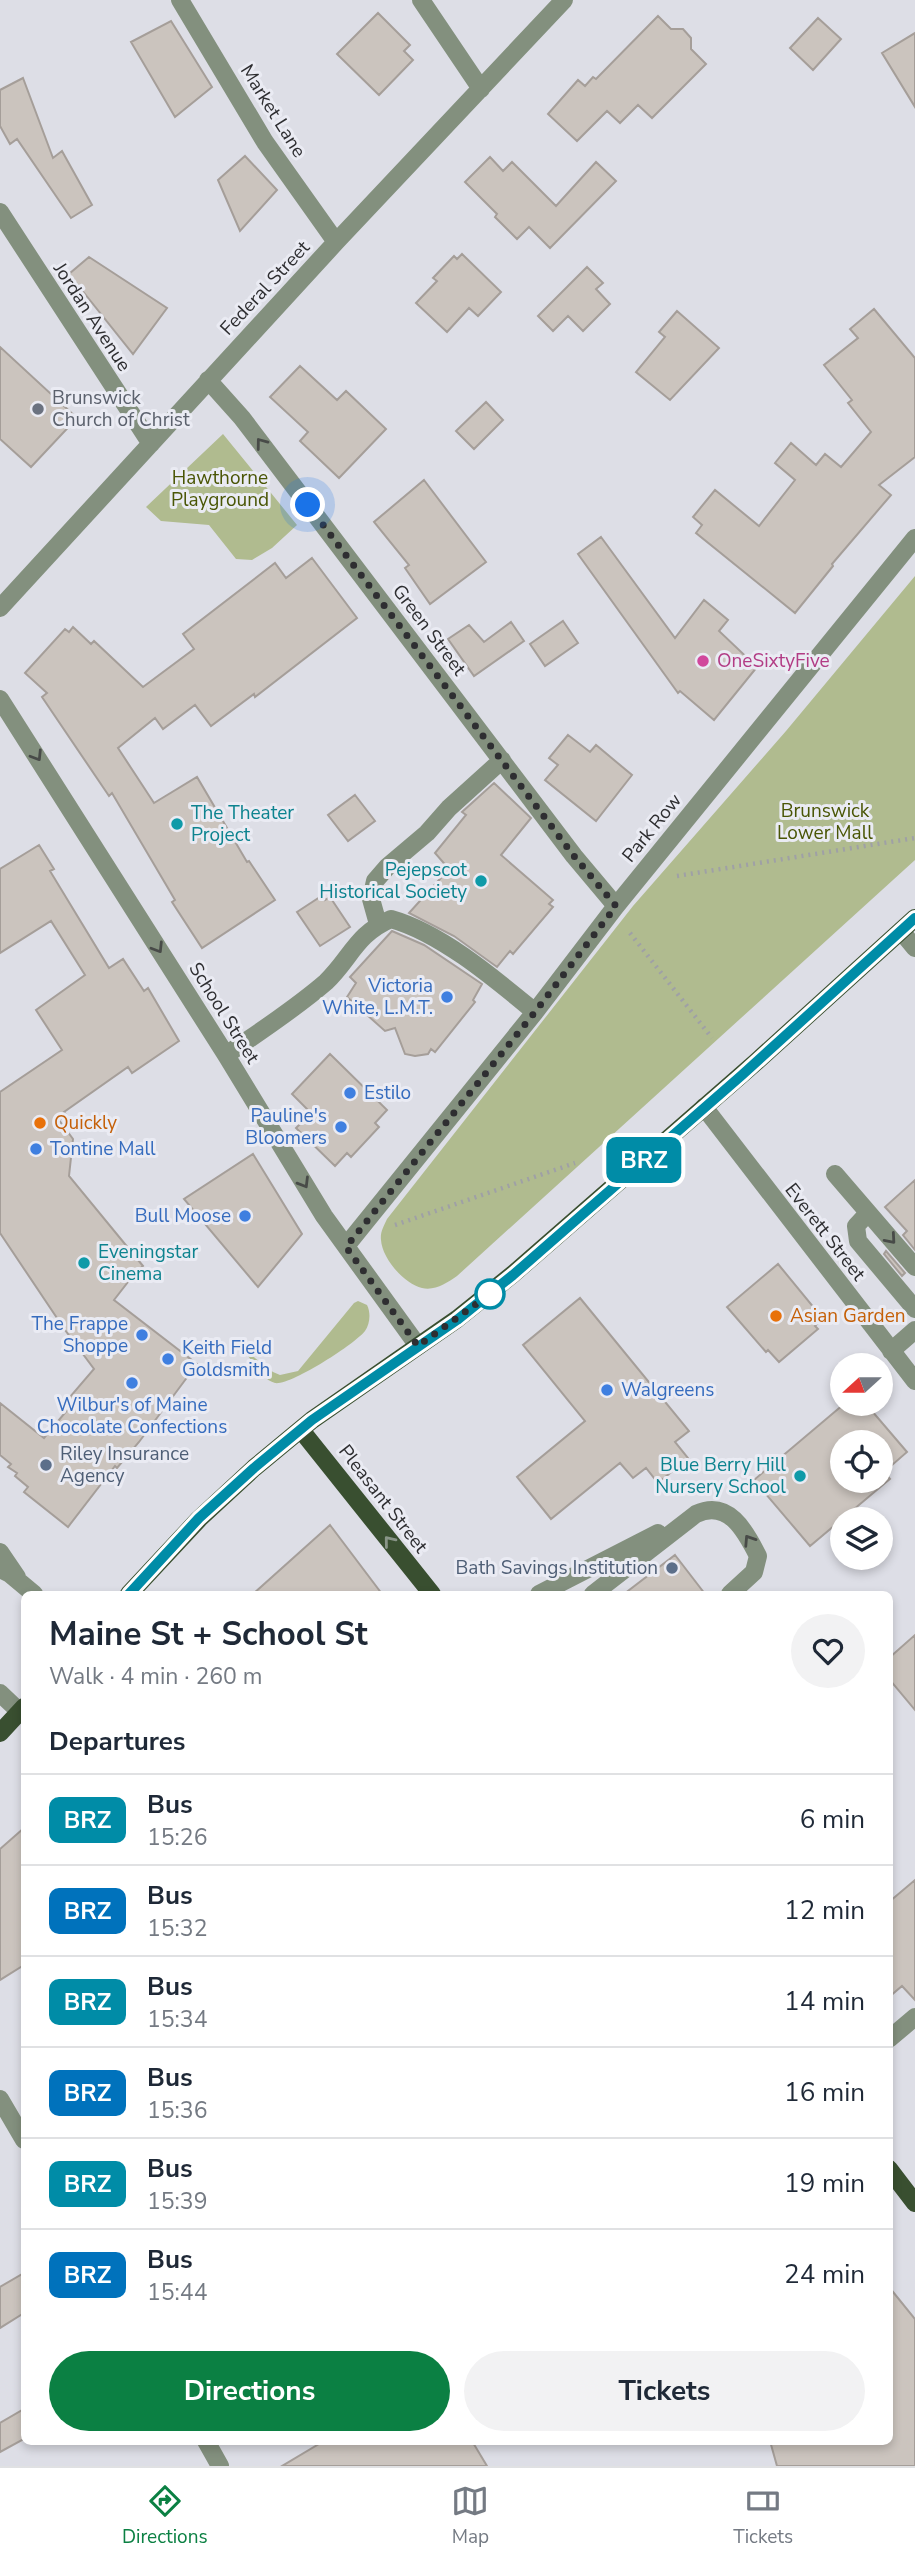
<!DOCTYPE html>
<html lang="en">
<head>
<meta charset="utf-8">
<style>
	body { margin:0; font-family:"Nunito Sans",sans-serif; background:#f2f2f3; color:#1f2937; height:100vh; display:flex; flex-direction:column; font-size:26px; white-space:nowrap }
	* { box-sizing:border-box; margin:0 }
	p { font-size:23px; color:#747a83 }
	.icon { flex:none; width:38px; height:38px; fill:none; stroke:currentColor; stroke-width:2; stroke-linecap:round; stroke-linejoin:round }
	.map { position:relative; flex:1; overflow:hidden }
	.sheet { position:absolute; left:21px; top:1591px; width:872px; height:854px; display:flex; flex-direction:column; background:#fff; border-radius:10px; box-shadow:0 4px 10px #0003 }
	.sheet>* { flex:none }
	.badge { padding:0 14px; border-radius:10px; font-size:24px; line-height:46px }
	.needle { width:46px; rotate:249deg }
	.tools { position:absolute; left:830px; top:1353px; display:grid; gap:14px }
	.tools a { display:grid; place-items:center; width:63px; height:63px; border-radius:50%; background:#fff; box-shadow:0 4px 10px #0003; font-size:35px }
	.you { position:absolute; width:35px; height:35px; margin:-18px; border:5px solid #fff; border-radius:50%; background:#1a73e8; box-shadow:0 0 0 10px #1a73e833 }
	.map>.badge { position:absolute; translate:-50% -50%; box-shadow:0 0 0 4px #fff }
	h2 { padding:0 28px; font-size:26px; line-height:63px }
	.round { display:grid; place-items:center; flex:none; width:74px; height:74px; border-radius:37px; background:#f2f2f3 }
	.summary { display:flex; align-items:center; justify-content:space-between; height:119px; padding:0 28px }
	h1 { font-size:33px; font-weight:700; line-height:52px }
	.button { display:flex; gap:14px; margin-top:auto; padding:14px 28px }
	.button a { flex:1; height:80px; border-radius:42px; background:#0b8043; color:#fff; font-size:28px; font-weight:700; line-height:80px; text-align:center }
	.button a+a { background:#f2f2f3; color:#1f2937 }
	ul { padding:0; list-style:none }
	li { display:flex; align-items:center; gap:21px; height:91px; padding:0 28px; border-top:2px solid #e0e1e3 }
	li div { flex:1 }
	li b { display:block; font-size:26px }
	li em { font-style:normal }
	li .badge { min-width:77px; font-weight:700; text-align:center }
	.tabs { display:flex; justify-content:space-around; align-items:center; height:98px; border-top:2px solid #e0e1e3; background:#fff; font-size:19px; color:#747a83 }
	.tabs a { display:grid; justify-items:center; gap:4px }
	.tabs .selected { color:#0b8043 }
	.map>svg:first-child { display:block }
	.green { fill:#b0bb8f }
	.building { fill:#cbc4be; stroke:#a59e99; stroke-width:2; fill-rule:evenodd }
	.lines { fill:none; stroke-linecap:round; stroke-linejoin:round }
	.path { stroke:#9fa0a6; stroke-width:4.5; stroke-dasharray:2 5; stroke-linecap:butt }
	.minor { stroke:#83907e; stroke-width:18 }
	.major { stroke:#394f30; stroke-width:18 }
	.oneway { stroke:#484b48 }
	.oneway2 { stroke:#899588 }
	.line-casing { stroke:#fff; stroke-width:16 }
	.line { stroke:#008ca7; stroke-width:10 }
	.walk { stroke:#2e2e31; stroke-width:7; stroke-dasharray:0 12.6 }
	.worship-dot { fill:#6b7280; stroke:#eaebf3; stroke-width:2.5 }
	.hotel-dot { fill:#d1479c; stroke:#eaebf3; stroke-width:2.5 }
	.culture-dot { fill:#0f9aa8; stroke:#eaebf3; stroke-width:2.5 }
	.shop-dot { fill:#3f7fe0; stroke:#eaebf3; stroke-width:2.5 }
	.food-dot { fill:#e8710a; stroke:#eaebf3; stroke-width:2.5 }
	.stop-dot { fill:#fff; stroke:#008ca7; stroke-width:3.5 }
	.service-dot { fill:#5c6f8a; stroke:#eaebf3; stroke-width:2.5 }
	.labels { text-anchor:middle; dominant-baseline:central; stroke-width:6; stroke-linejoin:round; paint-order:stroke }
	.street-label { font-size:19px; fill:#2e2e31; stroke:#eaebf3 }
	.worship-label { font-size:19px; fill:#5b616d; stroke:#eaebf3; text-anchor:start }
	.park-label { font-size:19px; fill:#4a5606; stroke:#eaebf3 }
	.hotel-label { font-size:19px; fill:#b23c85; stroke:#eaebf3; text-anchor:start }
	.culture-label { font-size:19px; fill:#0d838f; stroke:#eaebf3; text-anchor:start }
	.shop-label { font-size:19px; fill:#366cbe; stroke:#eaebf3; text-anchor:end }
	.food-label { font-size:19px; fill:#c56008; stroke:#eaebf3; text-anchor:start }
	.service-label { font-size:19px; fill:#4e5e75; stroke:#eaebf3; text-anchor:start }
</style>
</head>
<body>
<div class="map">
<svg width="915" height="2466" viewBox="0 0 915 2466">
	<rect width="100%" height="100%" fill="#dddee6"/>
	<path class="green" d="M223,434L297,525L272,548L252,560L236,559L209,525L161,521L146,507Z
		M915,576V860L457,1276C447,1283 435,1291 422,1288C404,1284 382,1258 381,1240C380,1232 384,1226 387,1219L633,906L786,731Z
		M358,1301L367,1305C371,1313 370,1324 365,1331C355,1344 290,1386 275,1383C263,1380 255,1365 248,1356L250,1354L273,1372L280,1375L298,1371L354,1303Z"/>
	<path class="building" d="M378,13L410,45L404,51L413,60L379,95L337,54Z
		M658,16L671,29H683L691,38V49L706,64L652,118L638,105L620,123L607,111L577,141L548,114L578,80L585,86L593,77L596,79Z
		M818,18L841,39L813,70L790,48Z
		M171,21L212,87L175,117L131,42Z
		M915,33V107L882,53Z
		M23,78L53,158L62,151L92,205L71,218L17,139L10,144L0,126V90Z
		M245,156L277,190L240,231L218,180Z
		M490,157L503,171L512,162L556,206L596,162L616,181L550,248L529,227L517,239L495,217L497,214L465,182Z
		M462,254L501,292L478,316L469,308L447,332L416,303L437,281L433,278L454,256L457,259Z
		M89,257L167,308L133,354L69,274Z
		M587,267L603,283L596,289L610,304L583,331L568,316L553,331L538,316Z
		M874,309L915,358V457L879,485L891,495L832,564L833,566L795,613L696,533L702,525L693,517L715,490L759,526L795,480L775,463L791,443L816,465L825,454L841,467L871,432L848,403L852,400L824,365L858,338L850,329Z
		M677,311L719,348L670,400L636,372L665,337L659,332Z
		M0,347L77,418L31,467L0,439Z
		M300,366L337,400L346,391L386,429L339,478L300,441L308,432L270,397Z
		M486,402L503,420L474,449L456,431Z
		M424,480L486,562L430,604L405,568L409,565L374,522Z
		M601,537L675,638L704,600L728,620L719,631L757,667L714,720L680,691L678,693L578,554Z
		M312,558L357,618L255,697L254,694L211,726L195,705L163,729L155,718L118,748L154,803L197,777L247,862L249,861L275,900L202,948L172,902L175,900L112,793L109,796L42,697L47,693L25,673L65,629L69,632L73,627L91,644L94,641L143,687L194,649L183,634L275,563L286,578Z
		M563,621L578,643L545,666L530,644Z
		M511,622L524,641L474,676L448,639L469,625L484,642Z
		M568,735L590,752L596,745L632,775L596,821L545,780L558,765L549,758Z
		M494,783L531,818L501,855L553,900L549,904L553,907L513,954L510,951L497,967L454,936L409,913L449,869L435,853L466,815L462,812Z
		M355,795L375,821L348,841L328,815Z
		M39,845L54,869L50,871L109,968L123,959L144,991L148,988L179,1041L132,1073L128,1067L64,1112L67,1116L59,1120L73,1139L69,1176L143,1266L135,1273L114,1300L197,1364L139,1442L117,1468L115,1466L68,1527L24,1492L28,1487L15,1476L17,1473L8,1467L11,1464L0,1455V1403L44,1438L74,1402L69,1398L94,1369L65,1330L0,1233V1092L62,1050L36,1010L85,975L51,921L0,953V869Z
		M323,895L325,900L330,897L350,927L320,946L297,912Z
		M392,931L424,945L482,984L473,1000L475,1002L435,1052L431,1049L428,1054L415,1056L405,1054L395,1028L385,1031L347,997L356,983L350,977Z
		M330,1054L387,1110L375,1123L379,1127L351,1157L347,1153L335,1166L296,1128L311,1113L292,1094Z
		M253,1154L302,1234L258,1287L184,1199Z
		M915,1180V1250L903,1235L907,1231L885,1207Z
		M886,1251L905,1273L902,1276L884,1254Z
		M778,1264L815,1309L812,1311L820,1321L815,1326L818,1329L779,1362L768,1350L766,1352L727,1307Z
		M580,1298L689,1431L675,1442L688,1458L658,1483L646,1468L633,1478L620,1463L551,1519L517,1477L585,1421L523,1345Z
		M844,1404H866L907,1452L884,1472L890,1479L810,1546L754,1480ZM842,1442H880V1480H842Z
		M330,1525L382,1594H253Z
		M675,1555L705,1594H624Z
		M915,1635V1710L889,1679V1658Z
		M24,1828V1965L0,1980V1849Z
		M915,1880V2000L902,1986L889,1997V1902Z
		M24,2273V2313L0,2328V2287Z
		M889,2287L915,2319V2466H777L770,2441H889Z
		M24,2409V2439L0,2452V2423Z
		M324,2441H472L487,2466H282Z"/>
	<g class="lines">
		<path class="path" d="M677,876L915,838
			M630,933L712,1038
			M395,1225L575,1163"/>
		<path class="minor" d="M180,0L265,142L336,242
			M421,0L481,89
			M0,212L151,444
			M208,380L242,418L574,856L616,906
			M0,608L336,242L564,0
			M0,699L226,1055L324,1216L418,1346
			M378,924L371,899L375,881L388,866L427,833L449,808L502,760
			M901,931L915,948
			M226,1055C259,1032 295,1009 326,982C351,958 356,934 391,919C441,933 495,979 535,1012
			M704,1107L915,1381
			M835,1174L915,1267
			M868,1213L856,1226L858,1241L915,1309
			M346,1246L535,1012L616,906L915,538
			M891,1351L915,1330
			M0,1552L17,1577
			M0,1569L10,1574L34,1594
			M539,1594L658,1533
			M593,1594L696,1514C728,1499 745,1530 758,1556L754,1572L730,1594
			M0,1693L20,1712
			M889,2039L915,2017
			M0,2099L24,2140
			M206,2441L220,2466"/>
		<path class="major" d="M301,1430L432,1594
			M129,1594L199,1519L254,1468L312,1420L457,1319L513,1274L756,1062L915,918
			M0,1733L24,1707
			M889,2169L915,2203"/>
	</g>
	<defs><path id="oneway-chevron" d="M-2-3.5L2.5 0L-2 3.5" fill="none" stroke-width="1.6" stroke-linecap="round" stroke-linejoin="round" transform="scale(1.75)"/></defs>
	<g class="oneway">
		<use href="#oneway-chevron" transform="translate(261 443) rotate(-127)"/>
		<use href="#oneway-chevron" transform="translate(37 756) rotate(58)"/>
		<use href="#oneway-chevron" transform="translate(158 948) rotate(58)"/>
		<use href="#oneway-chevron" transform="translate(304 1183) rotate(59)"/>
		<use href="#oneway-chevron" transform="translate(891 1239) rotate(49)"/>
		<use href="#oneway-chevron" transform="translate(749 1540) rotate(-123)"/>
	</g>
	<use class="oneway2" href="#oneway-chevron" transform="translate(389 1541) rotate(-129)"/>
	<g class="lines">
		<g class="line-casing">
			<path id="line" d="M129,1594L199,1518L254,1468L312,1420L457,1320L513,1275L742,1075L915,918"/>
		</g>
		<use href="#line" class="line"/>
		<path class="walk" d="M308,505L574,856L616,906L535,1012L346,1247L418,1346L490,1294"/>
	</g>
	<circle class="worship-dot" cx="38" cy="409" r="7"/>
	<circle class="hotel-dot" cx="703" cy="661" r="7"/>
	<g class="culture-dot">
		<circle cx="177" cy="824" r="7"/>
		<circle cx="481" cy="881" r="7"/>
		<circle cx="84" cy="1263" r="7"/>
		<circle cx="800" cy="1476" r="7"/>
	</g>
	<g class="shop-dot">
		<circle cx="447" cy="997" r="7"/>
		<circle cx="350" cy="1093" r="7"/>
		<circle cx="341" cy="1127" r="7"/>
		<circle cx="36" cy="1149" r="7"/>
		<circle cx="245" cy="1216" r="7"/>
		<circle cx="142" cy="1335" r="7"/>
		<circle cx="168" cy="1359" r="7"/>
		<circle cx="132" cy="1383" r="7"/>
		<circle cx="607" cy="1390" r="7"/>
	</g>
	<g class="food-dot">
		<circle cx="40" cy="1123" r="7"/>
		<circle cx="776" cy="1316" r="7"/>
	</g>
	<circle class="stop-dot" cx="490" cy="1294" r="14"/>
	<g class="service-dot">
		<circle cx="46" cy="1465" r="7"/>
		<circle cx="672" cy="1568" r="7"/>
	</g>
	<g class="labels">
		<g class="street-label">
			<text transform="translate(273 111) rotate(58)">Market Lane</text>
			<text transform="translate(265 288) rotate(-47)">Federal Street</text>
			<text transform="translate(92 317) rotate(57)">Jordan Avenue</text>
			<text transform="translate(429 630) rotate(53)">Green Street</text>
			<text transform="translate(652 828) rotate(-51)">Park Row</text>
			<text transform="translate(224 1013) rotate(58)">School Street</text>
			<text transform="translate(825 1232) rotate(52)">Everett Street</text>
			<text transform="translate(383 1499) rotate(52)">Pleasant Street</text>
		</g>
		<g class="worship-label">
			<text x="52" y="398">Brunswick<tspan x="52" dy="22">Church of Christ</tspan></text>
		</g>
		<g class="park-label">
			<text x="220" y="478">Hawthorne<tspan x="220" dy="22">Playground</tspan></text>
			<text x="825" y="811">Brunswick<tspan x="825" dy="22">Lower Mall</tspan></text>
		</g>
		<g class="hotel-label">
			<text x="717" y="661">OneSixtyFive</text>
		</g>
		<g class="culture-label">
			<text x="191" y="813">The Theater<tspan x="191" dy="22">Project</tspan></text>
			<text x="467" y="870" text-anchor="end">Pejepscot<tspan x="467" dy="22">Historical Society</tspan></text>
			<text x="98" y="1252">Eveningstar<tspan x="98" dy="22">Cinema</tspan></text>
			<text x="786" y="1465" text-anchor="end">Blue Berry Hill<tspan x="786" dy="22">Nursery School</tspan></text>
		</g>
		<g class="shop-label">
			<text x="433" y="986">Victoria<tspan x="433" dy="22">White, L.M.T.</tspan></text>
			<text x="364" y="1093" text-anchor="start">Estilo</text>
			<text x="327" y="1116">Pauline's<tspan x="327" dy="22">Bloomers</tspan></text>
			<text x="50" y="1149" text-anchor="start">Tontine Mall</text>
			<text x="231" y="1216">Bull Moose</text>
			<text x="128" y="1324">The Frappe<tspan x="128" dy="22">Shoppe</tspan></text>
			<text x="182" y="1348" text-anchor="start">Keith Field<tspan x="182" dy="22">Goldsmith</tspan></text>
			<text x="621" y="1390" text-anchor="start">Walgreens</text>
			<text x="132" y="1405" text-anchor="middle">Wilbur's of Maine<tspan x="132" dy="22">Chocolate Confections</tspan></text>
		</g>
		<g class="food-label">
			<text x="54" y="1123">Quickly</text>
			<text x="790" y="1316">Asian Garden</text>
		</g>
		<g class="service-label">
			<text x="60" y="1454">Riley Insurance<tspan x="60" dy="22">Agency</tspan></text>
			<text x="658" y="1568" text-anchor="end">Bath Savings Institution</text>
		</g>
	</g>
</svg>
<div class="tools">
<a><svg class="needle" viewBox="-14 -14 28 28"><path d="M0-13l5 13h-10z" fill="#e53935"/><path d="M0 13l5-13h-10z" fill="#747a83"/></svg></a>
<a><svg class="icon" aria-label="locate" viewBox="0 0 24 24"><circle cx="12" cy="12" r="6"/><path d="M12 2v4M12 18v4M2 12h4M18 12h4"/></svg></a>
<a><svg class="icon" aria-label="layers" viewBox="0 0 24 24"><path d="M12 4l9 5-9 5-9-5zM3 14l9 5 9-5"/></svg></a>
</div>
<div class="you" style="left:308px;top:505px"></div>
<b class="badge" style="left:644px;top:1160px;background:#008ca7;color:#fff">BRZ</b>
<section class="sheet">
<div class="summary"><div><h1>Maine St + School St</h1><p>Walk · 4 min · 260 m</p></div><a class="round"><svg class="icon" aria-label="heart" viewBox="0 0 24 24"><path d="M12 20l-8-8c-3-5 5-10 8-4 3-6 11-1 8 4z"/></svg></a></div>
<h2>Departures</h2>
<ul>
<li><span class="badge" style="background:#008ca7;color:#fff">BRZ</span><div><b>Bus</b><p>15:26</p></div><em>6 min</em></li>
<li><span class="badge" style="background:#0072bc;color:#fff">BRZ</span><div><b>Bus</b><p>15:32</p></div><em>12 min</em></li>
<li><span class="badge" style="background:#008ca7;color:#fff">BRZ</span><div><b>Bus</b><p>15:34</p></div><em>14 min</em></li>
<li><span class="badge" style="background:#0072bc;color:#fff">BRZ</span><div><b>Bus</b><p>15:36</p></div><em>16 min</em></li>
<li><span class="badge" style="background:#008ca7;color:#fff">BRZ</span><div><b>Bus</b><p>15:39</p></div><em>19 min</em></li>
<li><span class="badge" style="background:#0072bc;color:#fff">BRZ</span><div><b>Bus</b><p>15:44</p></div><em>24 min</em></li>
</ul>
<div class="button"><a>Directions</a><a>Tickets</a></div>
</section>
</div>
<nav class="tabs">
<a class="selected"><svg class="icon" aria-label="directions" viewBox="0 0 24 24"><path d="M12 3l9 9-9 9-9-9zM9 14v-3h6M13 9l2 2-2 2"/></svg>Directions</a>
<a><svg class="icon" aria-label="map" viewBox="0 0 24 24"><path d="M3 6l6-2 6 2 6-2v14l-6 2-6-2-6 2zM9 4v14M15 6v14"/></svg>Map</a>
<a><svg class="icon" aria-label="tickets" viewBox="0 0 24 24"><path d="M3 7h18v10H3zM15 7v10"/></svg>Tickets</a>
</nav>
</body>
</html>
